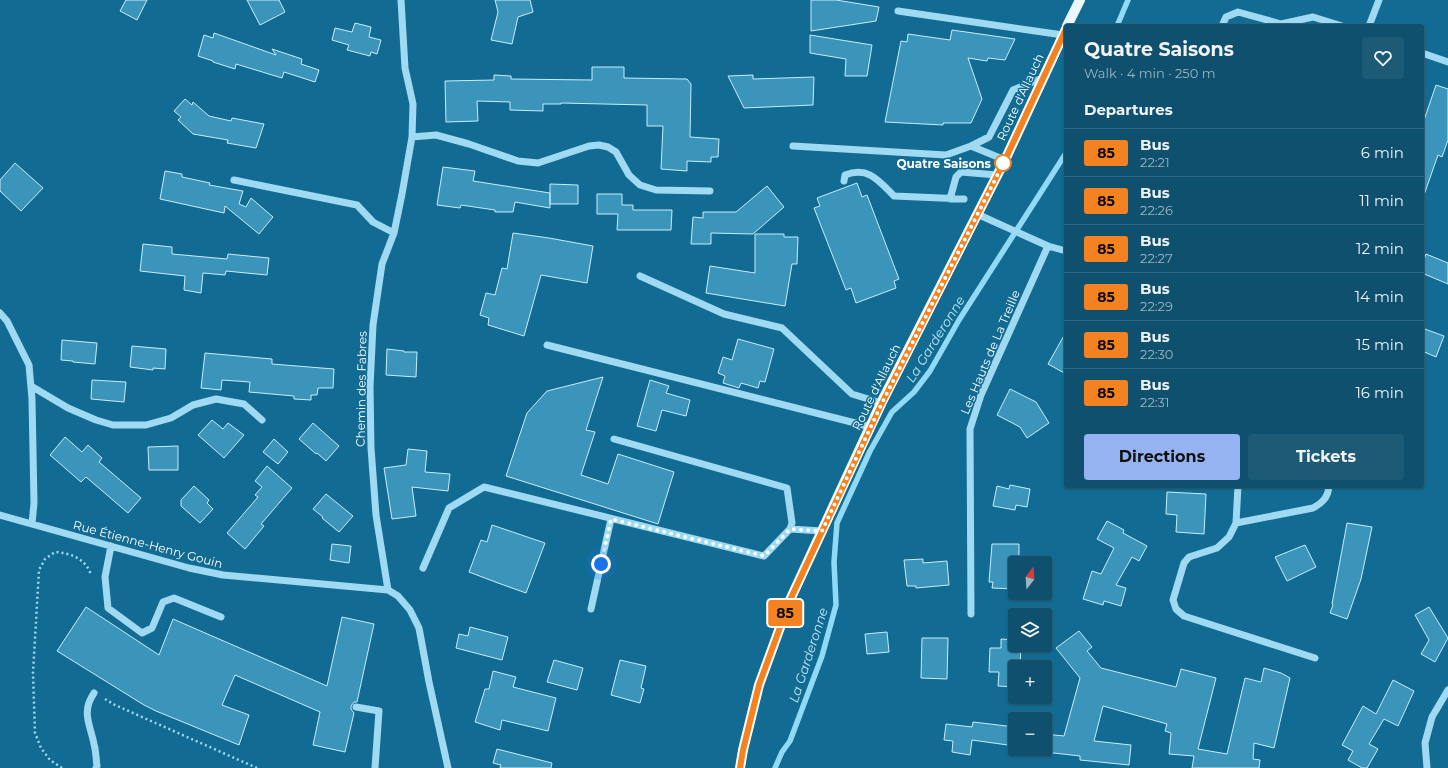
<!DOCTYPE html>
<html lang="en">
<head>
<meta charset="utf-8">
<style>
	body { margin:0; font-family:Montserrat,sans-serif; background:#1c5a76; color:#f1f3f6; height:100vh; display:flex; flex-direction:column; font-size:15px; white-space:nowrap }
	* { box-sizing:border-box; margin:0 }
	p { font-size:13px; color:#9bb5c2 }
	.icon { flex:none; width:22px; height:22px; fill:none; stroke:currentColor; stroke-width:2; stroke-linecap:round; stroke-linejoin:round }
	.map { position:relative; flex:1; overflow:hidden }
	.panel { position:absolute; left:1064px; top:24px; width:360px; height:464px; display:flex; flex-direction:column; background:#0e506e; border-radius:4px; box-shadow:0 1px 3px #0004,0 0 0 1px #2e6781 }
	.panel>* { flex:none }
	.badge { padding:0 8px; border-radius:3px; font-size:14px; line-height:26px }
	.needle { width:26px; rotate:17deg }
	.controls { position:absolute; left:1008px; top:556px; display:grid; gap:8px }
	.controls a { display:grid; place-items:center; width:44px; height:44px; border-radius:4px; background:#0e506e; box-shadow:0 1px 3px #0004,0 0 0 1px #2e6781; font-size:20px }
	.you { position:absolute; width:20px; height:20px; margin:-10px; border:3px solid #fff; border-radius:50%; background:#1a73e8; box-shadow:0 0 0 6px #1a73e833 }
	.map>.badge { position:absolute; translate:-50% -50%; box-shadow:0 0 0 2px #fff }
	h2 { padding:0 20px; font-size:15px; line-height:36px }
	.round { display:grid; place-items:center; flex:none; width:42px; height:42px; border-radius:4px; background:#1c5a76 }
	.headline { display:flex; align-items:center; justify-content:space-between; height:68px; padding:0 20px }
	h1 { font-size:19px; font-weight:700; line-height:30px }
	.primary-button { display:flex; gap:8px; margin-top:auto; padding:8px 20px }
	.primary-button a { flex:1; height:46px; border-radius:4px; background:#95b2f1; color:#111; font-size:16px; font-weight:700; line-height:46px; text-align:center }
	.primary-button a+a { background:#1c5a76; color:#f1f3f6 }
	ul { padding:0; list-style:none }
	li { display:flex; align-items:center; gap:12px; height:48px; padding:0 20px; border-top:1px solid #2e6781 }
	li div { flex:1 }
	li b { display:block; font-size:15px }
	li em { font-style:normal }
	li .badge { min-width:44px; font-weight:700; text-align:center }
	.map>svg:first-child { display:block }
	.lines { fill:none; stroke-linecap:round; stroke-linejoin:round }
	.stream { stroke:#91daf6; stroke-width:5.5 }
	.building { fill:#3b95bb; stroke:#c7edfd }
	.path { stroke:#9fdaf2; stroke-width:2.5; stroke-dasharray:2 3; stroke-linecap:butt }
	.minor { stroke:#9fdaf2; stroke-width:7 }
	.major { stroke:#ebf8ff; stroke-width:10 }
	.line-casing { stroke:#fff; stroke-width:9 }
	.line { stroke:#f58220; stroke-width:6 }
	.walk { stroke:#fff; stroke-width:4; stroke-dasharray:0 7.2 }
	.stop-dot { fill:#fff; stroke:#f58220; stroke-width:2 }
	.labels { text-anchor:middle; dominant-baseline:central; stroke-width:3; stroke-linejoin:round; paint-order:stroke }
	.street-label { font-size:12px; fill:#fff; stroke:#126b92 }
	.stop-label { font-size:12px; font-weight:bold; fill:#fff; stroke:#126b92; text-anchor:end }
	.water-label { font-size:13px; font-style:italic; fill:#bce9fa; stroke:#126b92 }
</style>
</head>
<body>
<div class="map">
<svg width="1448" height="768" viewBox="0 0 1448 768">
	<rect width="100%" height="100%" fill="#126b92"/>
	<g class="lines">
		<path class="stream" d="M1117,26L1128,0
			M775,768L782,752L790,741L822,656L836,605L834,562L837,523L870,451L892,412L914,392L930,371L959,320L1066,153"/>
	</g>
	<path class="building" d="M126,0H147L137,20L120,11Z
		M247,0H279L285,12L260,25Z
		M495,0H530L533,12L518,17L512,44L491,40L498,12Z
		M811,0H836L879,7L876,21L811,31Z
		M355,23L371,27L369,37L381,40L377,54L371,52L370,56L347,50L349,45L332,40L335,28L352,32Z
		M952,30L1015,39L1005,60L988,58L987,61L968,58L982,99L971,123H943V125L885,122L901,41L907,42L908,34L950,40Z
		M214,33L276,55L272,49L302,59L301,64L319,70L315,82L284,72L282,78L236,64L235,69L213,62V61L198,56L204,35L213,38Z
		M810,35L872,45L867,76H845L846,59L810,53Z
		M592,67H624V78L687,79L691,84L690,137L719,139L718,157H711V162L687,161V171L661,169L663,126H647V105L561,103V104H543V111L510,110V102L477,101L478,121L446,122L445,81L494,80V75L511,76V79L592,80Z
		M753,75V79L814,77L813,105L744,108L728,76Z
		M1436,85L1448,89V140L1442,157L1438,155L1424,195H1422V126Z
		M185,99L192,105L193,102L209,116L231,121L232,118L264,124L256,148L227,143L228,140L193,134L178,120L181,117L174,111Z
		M15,163L43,188L21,211L0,191V180Z
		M443,167L475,171L473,181L550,193V208L515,202L513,212H495V210L461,205L460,208L437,205Z
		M165,171L182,174V177L210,183L209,185L243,191L239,204L246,207L251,198L273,217L259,234L225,206L224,213L160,199Z
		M857,183L862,197L867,195L899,279L894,281L896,288L856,303L851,288L846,290L814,208L820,206L817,198Z
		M550,184L578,185V204H550Z
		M767,186L784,207L753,234L711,233V244H691L693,217L703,218V212H736Z
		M597,194H622V205H633V210H672L671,230H617L618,214H597Z
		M513,233L549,238L593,246L587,283L541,275L524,336L488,325L489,318L480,315L486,293L495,295L502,268L507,269Z
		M755,234H784V237H798L797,264H792L785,306L706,293L710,266L755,273Z
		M143,244L172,247V254L227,259L228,254L269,258L267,275L226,271L225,275L203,273L201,293L184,290L185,276L140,271Z
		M1426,254L1448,263V284L1422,273V265Z
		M1422,328L1444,336L1436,357L1422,351Z
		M1066,332V374L1048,364Z
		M738,339L774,349L765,382L760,381L758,388L741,383L739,388L723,383L725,376L718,373L723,357L732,360Z
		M62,340L97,343L95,364L73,362V361L61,360Z
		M132,346L166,349L165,369L153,368V370L130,367Z
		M387,349L404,351V352H417L416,377L386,375Z
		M205,353L272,359V364L334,369L333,388H318L317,395H311V400L294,399V396L249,392L250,382L222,380L221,390L201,388Z
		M603,377L586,430L595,432L581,475L608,484L618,454L674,472L658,524L506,476L527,413L547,391Z
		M92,380L126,382L124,402L91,399Z
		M650,380L669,386L666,393L690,400L686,416L662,410L656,431L637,426Z
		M1010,389L1036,402L1049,423L1027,438L1020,427L997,415Z
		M212,420L223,429L228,423L244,435L224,458L198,435Z
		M313,423L339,446L326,461L317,453L316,454L299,439Z
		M65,437L82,452L88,445L102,458L99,462L141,498L128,513L86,477L81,482L50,455Z
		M274,439L288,452L278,464L263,452Z
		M178,446V470H149L148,447Z
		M408,449L427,451L425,472L450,474L448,491L412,487L416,516L392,519L384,468L406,465Z
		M267,466L292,488L261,524L264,526L245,549L227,533L258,497L255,495L262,487L255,481Z
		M1010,485L1030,489L1027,507L1016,505L1015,510L993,506L997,486L1009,489Z
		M194,486L209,500L207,503L213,509L200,523L181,506V500Z
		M1167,492L1206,494L1204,534L1176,532L1177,515L1166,514Z
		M326,494L353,516L339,532L322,518L323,517L313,509Z
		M1107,521L1124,530L1123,533L1147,546L1139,561L1132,557L1116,585L1126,588L1121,606L1104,601L1103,605L1083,599L1092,571L1101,574L1114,548L1097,539Z
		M1347,523L1372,527L1361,579L1347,619L1330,613L1333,605L1332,604Z
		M492,525L545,543L526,593L498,583L469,572L481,540L487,542Z
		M332,544L351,546L349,563L330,560Z
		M992,544H1019V563H1015V589L992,588L993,582H989Z
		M1305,545L1316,567L1287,581L1275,557Z
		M923,559V563L947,561L949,585L916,588V586H907L904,560Z
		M86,607L159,655L173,619L327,686L342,617L374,624L357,702H354L351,706V709L354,713L345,752L313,745L320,712L235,675L222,705L249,715L239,745L156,711L144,705L57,651Z
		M1429,607L1448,638L1435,662L1421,654L1429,640L1415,615Z
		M470,627L508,637L502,660L456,648L459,634L468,636Z
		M1079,631L1092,647L1087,651L1101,668L1176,687L1181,669L1216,678L1198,749L1227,754L1245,678L1261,682L1264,668L1281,673L1290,678L1274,748L1254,743L1253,759L1260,760L1259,768H1192L1194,756L1169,754L1171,733L1165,731L1167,724L1103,706L1094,741L1131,745L1129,765L1080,760V756L1045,752V734L1064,736L1080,678L1056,648Z
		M887,632L889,652L867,654L865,634Z
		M922,638H948L947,679L921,678Z
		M1001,639L1015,640V645H1021L1020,667H1015V687L998,686L999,672H989L990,648H1001Z
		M554,660L583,668L577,690L547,682Z
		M620,660L646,666L641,688L644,689L640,703L611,695Z
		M493,671L516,677L513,687L556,698L548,731L502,720L500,730L475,722L485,689H489Z
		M1393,680L1414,691L1398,726L1384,719L1369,744L1378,749L1367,768H1362L1348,760L1353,751L1342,745L1363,706L1376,714Z
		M973,722L1015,727V746L972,740L970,755L952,752L953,741L944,740L946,724L972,727Z
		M497,749L552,763L551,768H500L501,765L493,763Z"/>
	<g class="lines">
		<path class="path" d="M105,699L115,705L257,768
			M62,768L50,760L41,748L35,733L33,673L39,570L45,559L55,552C71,553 86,559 91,575"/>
		<path class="minor" d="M401,0L405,68L413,104L412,137L402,194L394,233L382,264L373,325L370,387L371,448L376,515L388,590L398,596L410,610L419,628L429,682L448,768
			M898,11L1063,35
			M1222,26L1226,17L1238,12L1281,24L1313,17L1342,26
			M1369,26L1379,0
			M1422,53L1448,62
			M412,137L436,135L469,144L518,161L538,163L589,146L599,145L608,147L616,152L629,175L640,185L656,190L710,191
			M793,146L946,155L971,146L1005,160
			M971,146L989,137L1013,90L1043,78
			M234,180L357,205L373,222L394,233
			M844,181L845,175C869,166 879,181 894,196L964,199
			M950,199L956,177L961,172L997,175
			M977,214L1048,246L1066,251
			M640,276L724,314L782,328L852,394L881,403
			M0,313L7,321L29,365L32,399L34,503L32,524
			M547,345L871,427
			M31,386L68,408L96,420L113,425H146L171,418L193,405L216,399L244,404L262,420
			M614,439L787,488L792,523L790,529
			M1238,486L1236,523L1229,537L1217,548L1189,557L1184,563L1173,600L1176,609L1184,616L1315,658
			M0,515L189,568L223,575L388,590
			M1236,523L1313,508C1322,503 1328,498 1329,486
			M111,546L105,577L108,608L142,633L152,628L163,602L174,598L221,617
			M423,568L449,508L484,487L764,556L790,529L822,531
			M591,609L611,519
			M971,614L970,429L981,395L1048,246
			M94,693C81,712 90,724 94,744C96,751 96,759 97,766L96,768
			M356,707L379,711L375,768
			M1427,768L1425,743L1432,717L1448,690"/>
		<path class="major" d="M1067,26L1080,0
			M740,768L743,750L759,685L790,600L881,403L1005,160L1066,29"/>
	</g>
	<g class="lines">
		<g class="line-casing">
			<path id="line" d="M740,768L743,750L759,685L790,600L882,403L1005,160L1066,29"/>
		</g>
		<use href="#line" class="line"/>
		<path class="walk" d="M601,564L611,519L764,556L790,529L822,531L882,403L1004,162L1003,163"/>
	</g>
	<circle class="stop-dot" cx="1003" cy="163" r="8"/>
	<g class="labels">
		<g class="street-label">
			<text transform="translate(1020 97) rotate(-65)">Route d'Allauch</text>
			<text transform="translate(990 352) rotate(-67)">Les Hauts de La Treille</text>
			<text transform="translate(876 387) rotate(-64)">Route d'Allauch</text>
			<text transform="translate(361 389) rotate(-89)">Chemin des Fabres</text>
			<text transform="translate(148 544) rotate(15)">Rue Étienne-Henry Gouin</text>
		</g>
		<g class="stop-label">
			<text x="991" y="163">Quatre Saisons</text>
		</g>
		<g class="water-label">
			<text transform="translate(935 339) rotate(-58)">La Garderonne</text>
			<text transform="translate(808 655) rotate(-72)">La Garderonne</text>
		</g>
	</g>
</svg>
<div class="controls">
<a><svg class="needle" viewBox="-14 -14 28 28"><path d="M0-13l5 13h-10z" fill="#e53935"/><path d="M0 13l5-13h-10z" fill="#9bb5c2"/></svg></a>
<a><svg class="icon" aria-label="layers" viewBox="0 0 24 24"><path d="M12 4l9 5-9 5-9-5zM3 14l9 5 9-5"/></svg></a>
<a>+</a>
<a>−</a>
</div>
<div class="you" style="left:601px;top:564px"></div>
<b class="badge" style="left:785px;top:613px;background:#f58220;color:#111">85</b>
<section class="panel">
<div class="headline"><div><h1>Quatre Saisons</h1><p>Walk · 4 min · 250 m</p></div><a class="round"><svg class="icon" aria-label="heart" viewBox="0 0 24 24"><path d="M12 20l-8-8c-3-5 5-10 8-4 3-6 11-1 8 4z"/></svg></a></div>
<h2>Departures</h2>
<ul>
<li><span class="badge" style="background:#f58220;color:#111">85</span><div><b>Bus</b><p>22:21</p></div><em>6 min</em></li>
<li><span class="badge" style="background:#f58220;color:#111">85</span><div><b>Bus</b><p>22:26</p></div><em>11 min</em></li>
<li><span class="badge" style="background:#f58220;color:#111">85</span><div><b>Bus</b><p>22:27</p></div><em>12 min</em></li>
<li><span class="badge" style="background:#f58220;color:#111">85</span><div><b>Bus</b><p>22:29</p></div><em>14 min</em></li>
<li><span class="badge" style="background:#f58220;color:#111">85</span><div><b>Bus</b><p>22:30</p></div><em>15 min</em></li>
<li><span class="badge" style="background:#f58220;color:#111">85</span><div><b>Bus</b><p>22:31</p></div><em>16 min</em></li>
</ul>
<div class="primary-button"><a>Directions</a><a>Tickets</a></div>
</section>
</div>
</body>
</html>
